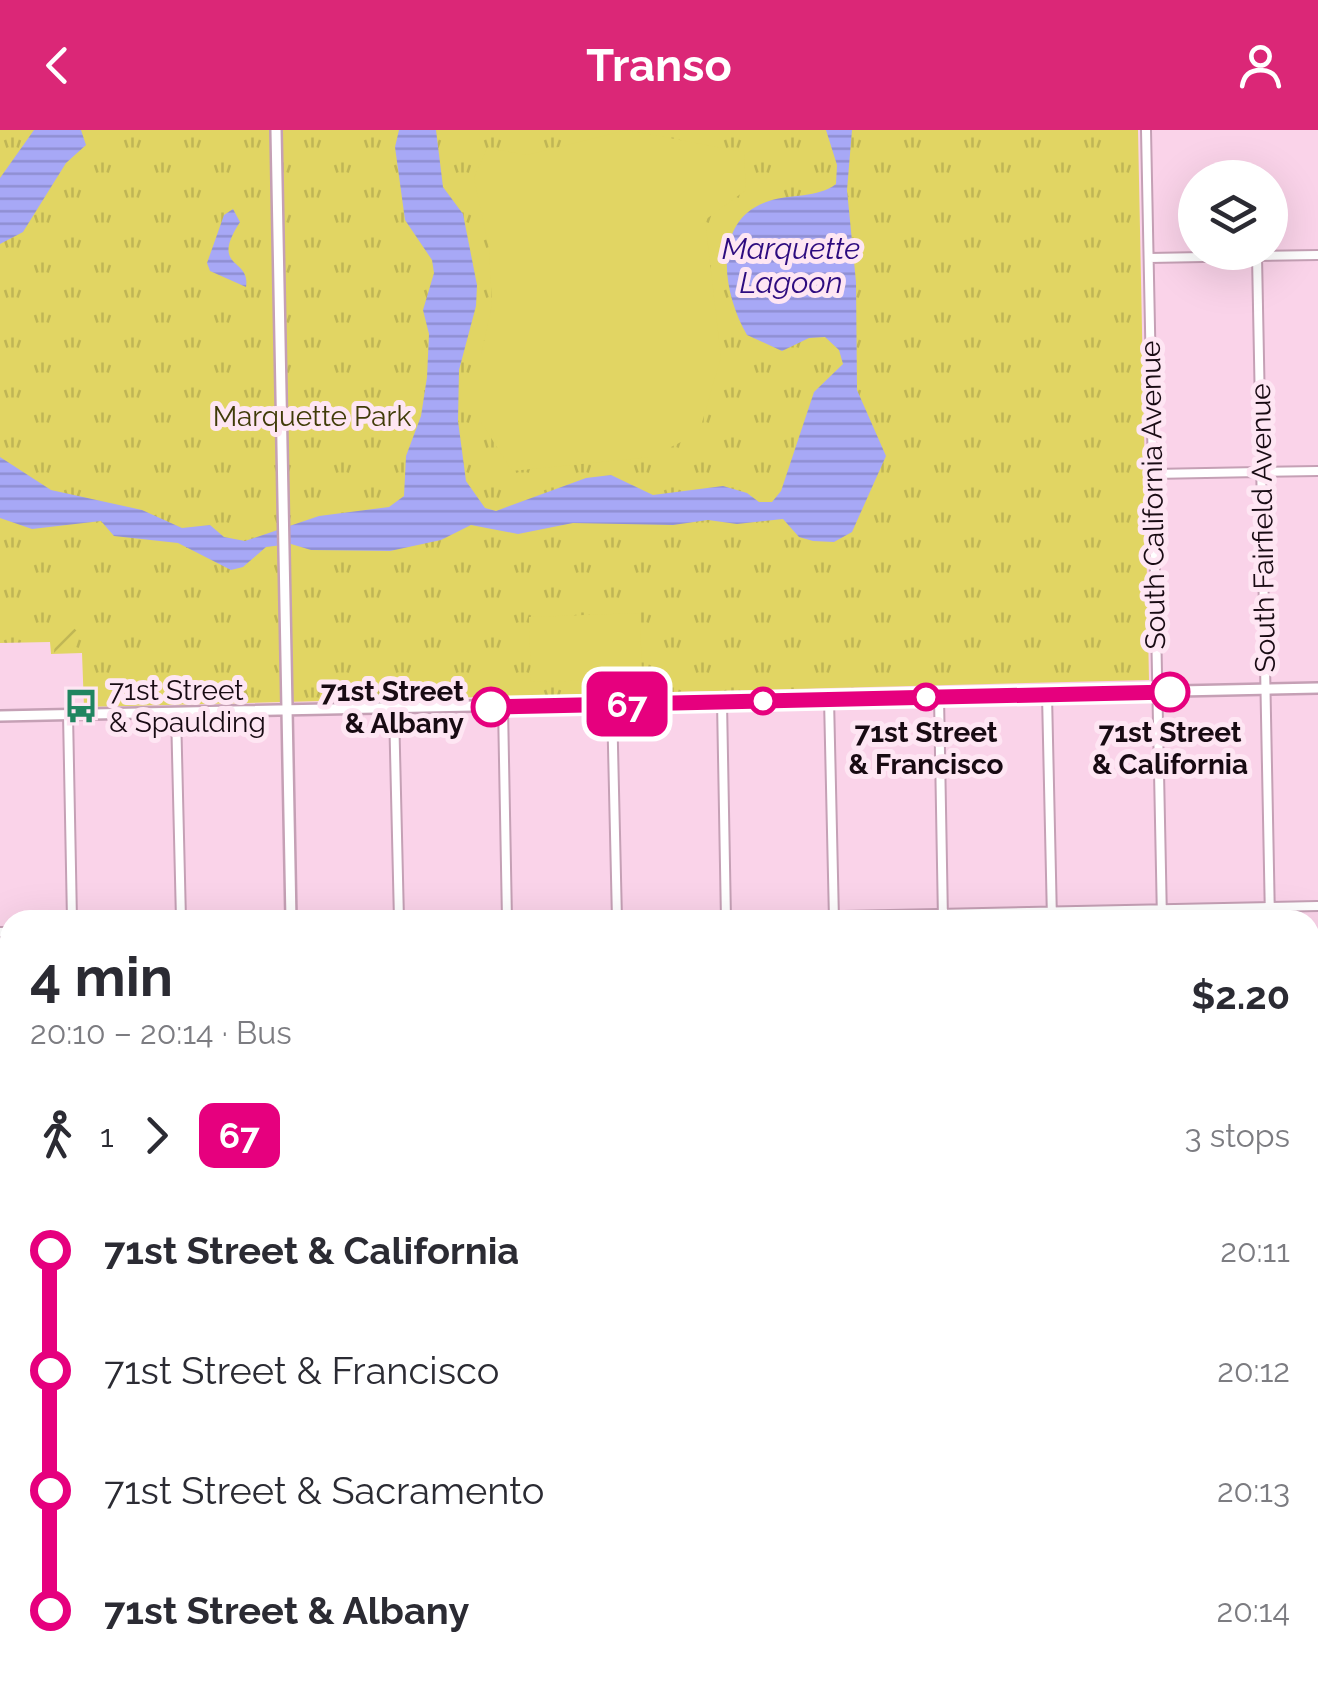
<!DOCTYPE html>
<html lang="en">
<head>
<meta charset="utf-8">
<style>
	body { margin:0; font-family:Raleway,sans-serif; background:#f2f2f3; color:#2b2b33; height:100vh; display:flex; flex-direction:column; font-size:38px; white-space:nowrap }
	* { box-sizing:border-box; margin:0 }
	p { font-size:32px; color:#7c7c81 }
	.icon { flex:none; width:55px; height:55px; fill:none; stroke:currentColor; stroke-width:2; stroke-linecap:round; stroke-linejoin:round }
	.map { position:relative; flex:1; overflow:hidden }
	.side { position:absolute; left:0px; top:780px; width:1320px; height:782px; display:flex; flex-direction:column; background:#fff; border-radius:30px 30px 0 0; box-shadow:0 10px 40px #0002 }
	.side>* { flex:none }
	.badge { padding:0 20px; border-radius:15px; font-size:35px; line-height:65px }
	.buttons { position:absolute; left:1178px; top:30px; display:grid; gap:20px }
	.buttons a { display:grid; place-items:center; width:110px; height:110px; border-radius:50%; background:#fff; box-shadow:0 10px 40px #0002; font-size:50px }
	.map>.badge { position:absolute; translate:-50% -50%; box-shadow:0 0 0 5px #fff }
	.legs { display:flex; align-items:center; gap:15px; height:110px; padding:0 30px; font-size:32px }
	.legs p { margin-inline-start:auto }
	.summary { display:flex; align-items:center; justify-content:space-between; height:170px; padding:0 30px }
	h1 { font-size:55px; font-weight:700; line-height:75px }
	ul { padding:0 30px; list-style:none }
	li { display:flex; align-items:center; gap:35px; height:120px; font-size:38px }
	li i { display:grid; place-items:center; width:15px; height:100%; margin:0 12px; background:currentColor }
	li i::after { content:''; width:25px; height:25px; margin:-12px; border:8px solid; border-radius:50%; background:#fff }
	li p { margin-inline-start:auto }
	li:first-child i { background:linear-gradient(#0000 50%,currentColor 0) }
	li:last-child i { background:linear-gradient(currentColor 50%,#0000 0) }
	header { display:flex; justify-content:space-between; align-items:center; height:130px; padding:0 30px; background:#db2777; color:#fff; font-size:45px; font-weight:700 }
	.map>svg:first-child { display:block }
	.park { fill:url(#park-tufts) }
	.garden { fill:url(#garden-furrows) }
	.pitch { fill:#e1d563 }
	.water { fill:url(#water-rules) }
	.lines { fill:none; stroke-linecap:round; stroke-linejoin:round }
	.minor-casing { stroke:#c5a0b5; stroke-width:12 }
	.major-casing { stroke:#c5a0b5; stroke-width:14 }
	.minor { stroke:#fff; stroke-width:8 }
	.major { stroke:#fff; stroke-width:9 }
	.rail { stroke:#33232c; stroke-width:2.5; stroke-dasharray:18 18; stroke-linecap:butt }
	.line-1-casing { stroke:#fff; stroke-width:22 }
	.line-1 { stroke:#e6007e; stroke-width:15 }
	.stop-1-dot { fill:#fff; stroke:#e6007e; stroke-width:5 }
	.labels { text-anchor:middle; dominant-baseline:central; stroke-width:10; stroke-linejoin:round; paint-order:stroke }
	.park-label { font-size:28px; fill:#413c09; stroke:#fee6f3 }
	.street-label { font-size:28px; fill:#180b13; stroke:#fee6f3 }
	.poi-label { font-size:28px; fill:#180b13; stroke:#fee6f3; text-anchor:start }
	.stop-label { font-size:28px; font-weight:bold; fill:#180b13; stroke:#fee6f3 }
	.water-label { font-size:30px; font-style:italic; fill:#2d0b7f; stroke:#fee6f3 }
</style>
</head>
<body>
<header><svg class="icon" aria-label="back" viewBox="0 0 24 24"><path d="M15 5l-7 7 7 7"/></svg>Transo<svg class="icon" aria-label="person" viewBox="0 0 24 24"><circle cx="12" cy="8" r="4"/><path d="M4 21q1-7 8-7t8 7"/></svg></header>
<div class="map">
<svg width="1318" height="1562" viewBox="0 0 1318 1562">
	<defs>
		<pattern id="park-tufts" width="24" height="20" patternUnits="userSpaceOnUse" patternTransform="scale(2.5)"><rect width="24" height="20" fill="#e1d563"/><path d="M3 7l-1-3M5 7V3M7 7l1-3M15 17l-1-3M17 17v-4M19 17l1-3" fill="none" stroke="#c0b655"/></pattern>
		<pattern id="garden-furrows" width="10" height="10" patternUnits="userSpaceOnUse" patternTransform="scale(2.5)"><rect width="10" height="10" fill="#e1d563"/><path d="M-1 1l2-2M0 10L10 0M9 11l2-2" fill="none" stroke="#c0b655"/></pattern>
		<pattern id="water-rules" width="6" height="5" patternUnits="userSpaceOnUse" patternTransform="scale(2.5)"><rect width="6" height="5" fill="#a7a8f6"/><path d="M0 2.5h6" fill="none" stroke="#8f8fd2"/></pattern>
	</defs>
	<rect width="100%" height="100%" fill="#fad3e9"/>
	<path class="park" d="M0,0H1138L1149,550L84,577L82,523L51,524L50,512L0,513Z"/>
	<path class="garden" d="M64,489L78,502L75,523H54L56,499Z"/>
	<path class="pitch" d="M627,0L744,22L746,60L705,90L721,227L699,303L651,327L512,341L481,292V225L492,175L489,118L474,48L487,18L527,25Z
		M640,483L642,549L531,552L529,487Z
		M0,1530H10V1552L78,1553V1562H0Z"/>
	<path class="water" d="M34,0H81L86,15L66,33L23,102L0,114V48Z
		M399,0H436L443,57L463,84L477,155L476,176L459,240L458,291L466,351L485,378L496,381L586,348L611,345L653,365L723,356L747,363L759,372H772L781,361L814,262L843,234L839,220L825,207L809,208L782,221L747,205C723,164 710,90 769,71C790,64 818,68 836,54L837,35L826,0H852L847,60L856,152L857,260L886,326L852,402L834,412L813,411L799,407L783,389L737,394L708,390L673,395L573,393L518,404L471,395L441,410L390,421L311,420L291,414L266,417L243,437L231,440L178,413L114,406L101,391L32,399L0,388V327L51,360L142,380L182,398L210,395L224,407L245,411L319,386L389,377L404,366L406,326L421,286L427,247L429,204L423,180L434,143L432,130L405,90L395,17Z
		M233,79L240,92C209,140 251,127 246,157L210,141L207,133L224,85Z"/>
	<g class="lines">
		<g class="minor-casing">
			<path id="minor" d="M1146,0L1162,790
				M1257,126L1270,790
				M1149,128L1318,125
				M1153,344L1318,341
				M1047,565L1052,790
				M939,567L943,790
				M829,569L834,790
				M722,572L726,790
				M612,574L617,790
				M503,577L507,790
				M394,579L399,790
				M176,582L181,790
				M68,584L72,790
				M649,790L1318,776
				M0,802H10
				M1310,992H1318
				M0,1017L10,1016
				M1310,1198H1318
				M0,1459H10
				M90,1552V1562"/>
		</g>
		<g class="major-casing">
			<path id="major" d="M276,0L291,790
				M0,586L1318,558
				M306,1552V1562"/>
		</g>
		<use href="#minor" class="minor"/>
		<use href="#major" class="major"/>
		<path class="rail" d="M0,1321L10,1314
			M1310,1362L1318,1363
			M0,1418L10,1416"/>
	</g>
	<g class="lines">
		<g class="line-1-casing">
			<path id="line-1" d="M491,577L1170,562"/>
		</g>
		<use href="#line-1" class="line-1"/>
	</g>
	<defs>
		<g id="bus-bare" transform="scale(2.7)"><path d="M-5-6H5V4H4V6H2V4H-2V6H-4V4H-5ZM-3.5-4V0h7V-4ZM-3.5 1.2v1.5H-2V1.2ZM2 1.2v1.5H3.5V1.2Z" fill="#208560" stroke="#fee6f3" stroke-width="2.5" paint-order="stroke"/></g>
	</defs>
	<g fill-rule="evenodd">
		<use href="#bus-bare" x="81" y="576"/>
	</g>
	<g class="stop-1-dot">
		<circle cx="1170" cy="562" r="18"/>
		<circle cx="926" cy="567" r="12"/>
		<circle cx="763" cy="571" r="12"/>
		<circle cx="491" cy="577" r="18"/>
	</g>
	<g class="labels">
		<g class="park-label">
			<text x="312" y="286">Marquette Park</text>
		</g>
		<g class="street-label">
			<text transform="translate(1153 365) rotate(-91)">South California Avenue</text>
			<text transform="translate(1263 398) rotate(-91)">South Fairfield Avenue</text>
		</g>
		<g class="poi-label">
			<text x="109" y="560">71st Street<tspan x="109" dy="32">&amp; Spaulding</tspan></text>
		</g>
		<g class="stop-label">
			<text x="464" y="561" text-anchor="end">71st Street<tspan x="464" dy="32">&amp; Albany</tspan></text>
			<text x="926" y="602">71st Street<tspan x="926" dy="32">&amp; Francisco</tspan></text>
			<text x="1170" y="602">71st Street<tspan x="1170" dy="32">&amp; California</tspan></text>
		</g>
		<g class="water-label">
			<text x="791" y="118">Marquette<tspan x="791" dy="34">Lagoon</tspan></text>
		</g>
	</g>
</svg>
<div class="buttons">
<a><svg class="icon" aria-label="layers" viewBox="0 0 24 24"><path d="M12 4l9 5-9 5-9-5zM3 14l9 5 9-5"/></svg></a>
</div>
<b class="badge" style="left:627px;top:574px;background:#e6007e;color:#fff">67</b>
<section class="side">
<div class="summary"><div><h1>4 min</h1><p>20:10 – 20:14 · Bus</p></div><b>$2.20</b></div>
<div class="legs"><svg class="icon" aria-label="walk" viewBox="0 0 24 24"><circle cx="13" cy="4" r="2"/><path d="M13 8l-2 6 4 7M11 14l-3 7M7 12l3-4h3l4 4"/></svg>1<svg class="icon" aria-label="forward" viewBox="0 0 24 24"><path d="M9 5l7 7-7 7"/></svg><b class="badge" style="background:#e6007e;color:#fff">67</b><p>3 stops</p></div>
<ul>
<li><i style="color:#e6007e"></i><b>71st Street &amp; California</b><p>20:11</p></li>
<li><i style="color:#e6007e"></i><span>71st Street &amp; Francisco</span><p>20:12</p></li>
<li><i style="color:#e6007e"></i><span>71st Street &amp; Sacramento</span><p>20:13</p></li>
<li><i style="color:#e6007e"></i><b>71st Street &amp; Albany</b><p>20:14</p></li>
</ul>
</section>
</div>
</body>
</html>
